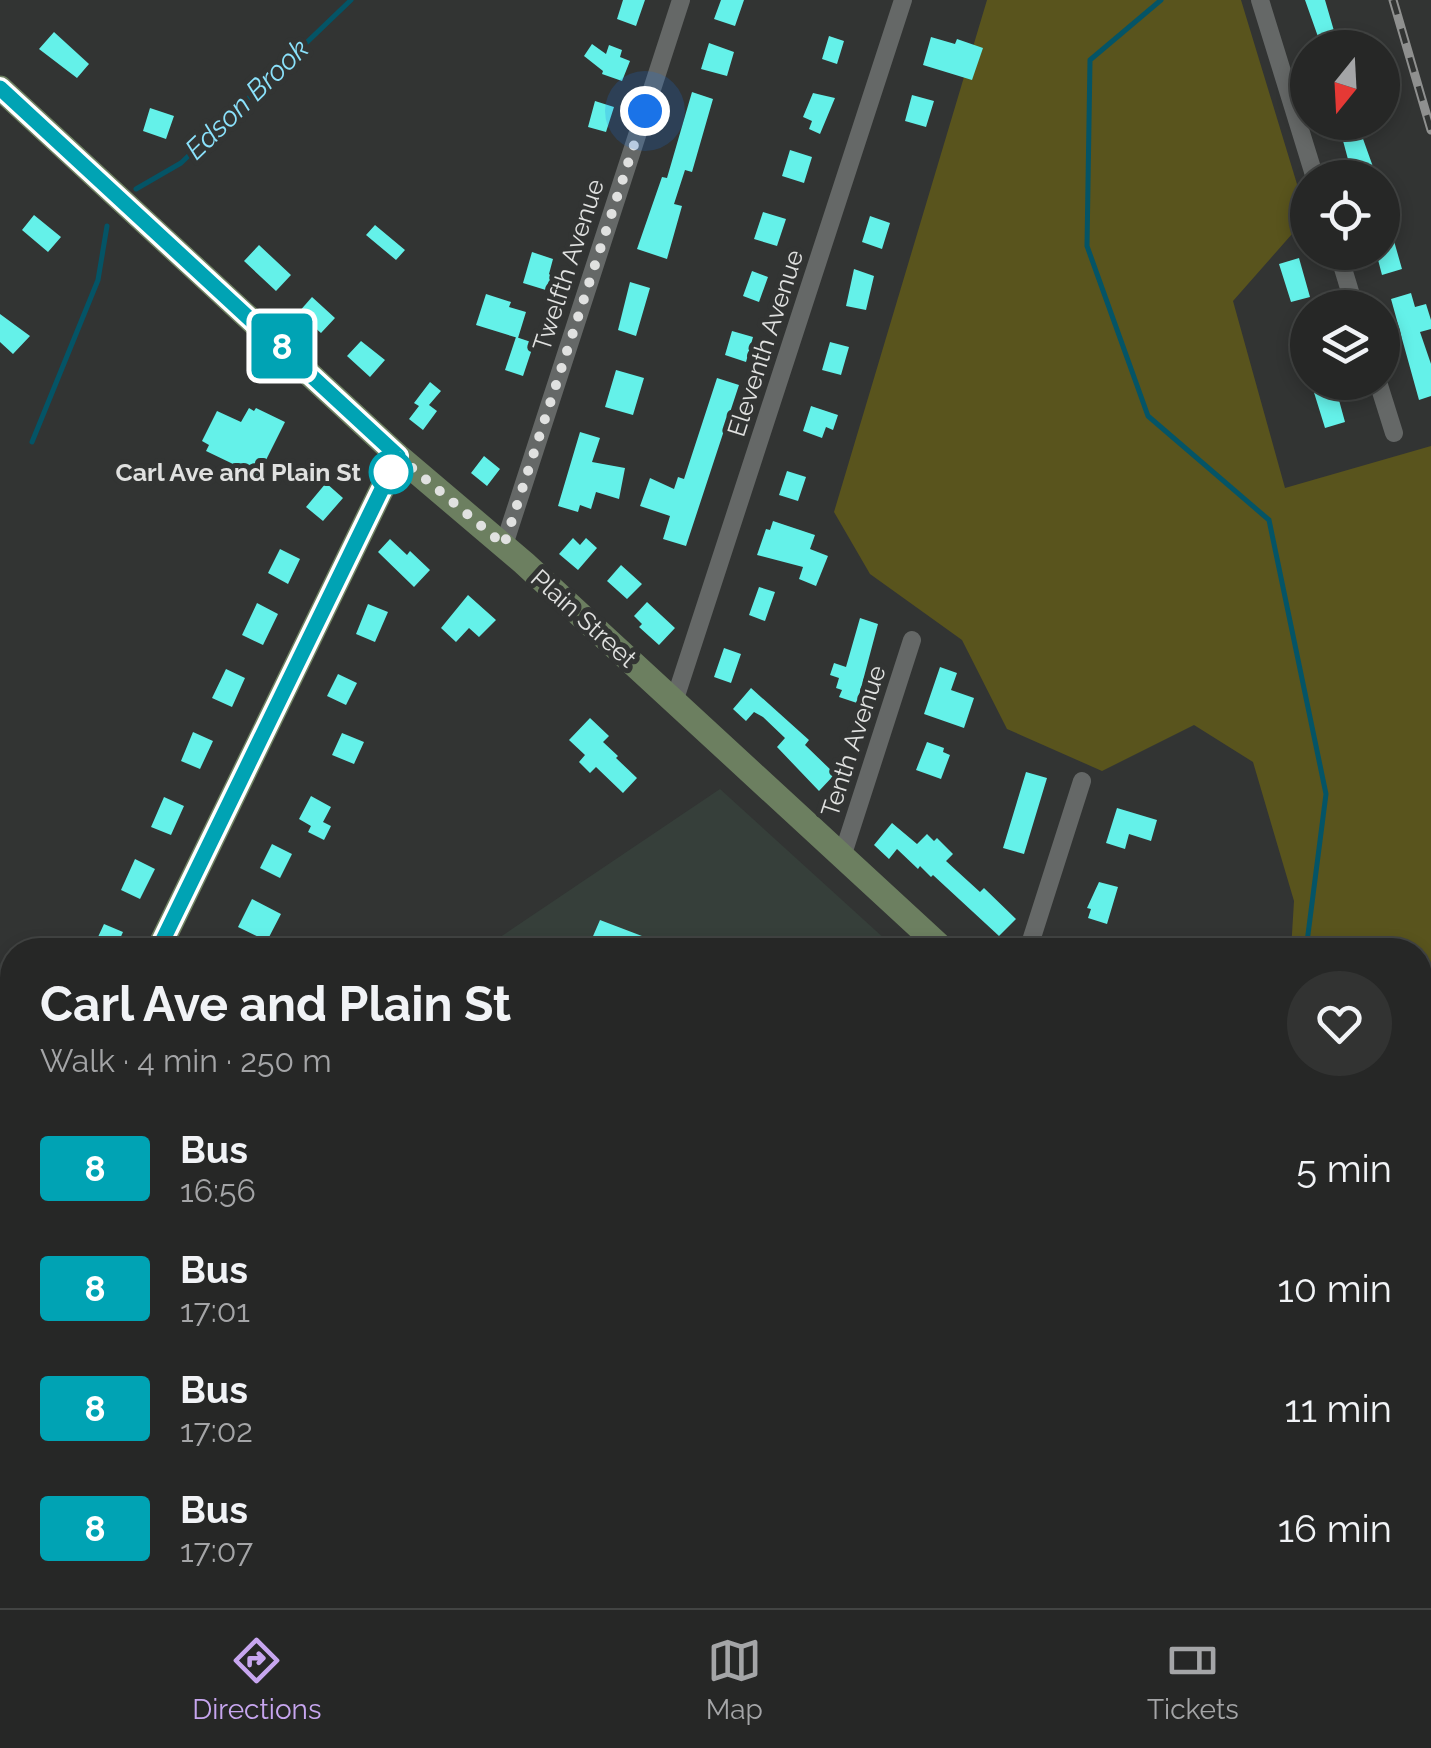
<!DOCTYPE html>
<html lang="en">
<head>
<meta charset="utf-8">
<style>
	body { margin:0; font-family:Raleway,sans-serif; background:#323332; color:#f1f3f6; height:100vh; display:flex; flex-direction:column; font-size:38px; white-space:nowrap }
	* { box-sizing:border-box; margin:0 }
	p { font-size:32px; color:#a4a5a7 }
	.icon { flex:none; width:55px; height:55px; fill:none; stroke:currentColor; stroke-width:2; stroke-linecap:round; stroke-linejoin:round }
	.map { position:relative; flex:1; overflow:hidden }
	.details { position:absolute; left:0px; top:938px; width:1432px; height:672px; display:flex; flex-direction:column; background:#262726; border-radius:40px 40px 0 0; box-shadow:0 5px 15px #0003,0 0 0 2px #424443 }
	.details>* { flex:none }
	.badge { padding:0 20px; border-radius:8px; font-size:35px; line-height:65px }
	.needle { width:65px; rotate:198deg }
	.fabs { position:absolute; left:1290px; top:30px; display:grid; gap:20px }
	.fabs a { display:grid; place-items:center; width:110px; height:110px; border-radius:50%; background:#262726; box-shadow:0 5px 15px #0003,0 0 0 2px #424443; font-size:50px }
	.you { position:absolute; width:50px; height:50px; margin:-25px; border:8px solid #fff; border-radius:50%; background:#1a73e8; box-shadow:0 0 0 15px #1a73e833 }
	.map>.badge { position:absolute; translate:-50% -50%; box-shadow:0 0 0 5px #fff }
	.round { display:grid; place-items:center; flex:none; width:105px; height:105px; border-radius:52px; background:#323332 }
	.head { display:flex; align-items:center; justify-content:space-between; height:170px; padding:0 40px }
	h1 { font-size:48px; font-weight:700; line-height:75px }
	ul { padding:0; list-style:none }
	li { display:flex; align-items:center; gap:30px; height:120px; padding:0 40px }
	li div { flex:1 }
	li b { display:block; font-size:38px }
	li em { font-style:normal }
	li .badge { min-width:110px; font-weight:700; text-align:center }
	.tab-bar { display:flex; justify-content:space-around; align-items:center; height:140px; border-top:2px solid #424443; background:#262726; font-size:28px; color:#a4a5a7 }
	.tab-bar a { display:grid; justify-items:center; gap:5px }
	.tab-bar .selected { color:#c7a6ef }
	.map>svg:first-child { display:block }
	.built { fill:#363f3a }
	.green { fill:#59541d }
	.lines { fill:none; stroke-linecap:round; stroke-linejoin:round }
	.stream { stroke:#045466; stroke-width:5 }
	.building { fill:#64f1e9 }
	.street { stroke:#656867; stroke-width:18 }
	.secondary { stroke:#6c7f60; stroke-width:25 }
	.rail-casing { stroke:#8f908f; stroke-width:9 }
	.rail { stroke:#323433; stroke-width:5; stroke-dasharray:15; stroke-linecap:butt }
	.line-casing { stroke:#fff; stroke-width:22 }
	.line { stroke:#00a3b4; stroke-width:15 }
	.walk { stroke:#e0e1e0; stroke-width:10; stroke-dasharray:0 18 }
	.stop-dot { fill:#fff; stroke:#00a3b4; stroke-width:5 }
	.labels { text-anchor:middle; dominant-baseline:central; stroke-width:10; stroke-linejoin:round; paint-order:stroke }
	.street-label { font-size:25px; fill:#e0e1e0; stroke:#323433 }
	.stop-label { font-size:25px; font-weight:bold; fill:#e0e1e0; stroke:#323433; text-anchor:end }
	.water-label { font-size:28px; font-style:italic; fill:#8be2fc; stroke:#323433 }
</style>
</head>
<body>
<div class="map">
<svg width="1431" height="1608" viewBox="0 0 1431 1608">
	<rect width="100%" height="100%" fill="#323433"/>
	<path class="built" d="M720,789L897,950H481Z"/>
	<path class="green" d="M987,0H1241L1307,217L1233,301L1285,488L1431,446V1209L1420,1189V950H1291L1294,901L1253,762L1194,725L1102,771L1007,729L962,640L870,574L834,512Z"/>
	<g class="lines">
		<path class="stream" d="M1161,0L1090,60L1087,246L1148,416L1269,520L1326,794L1306,950
			M136,189L181,163L351,0
			M32,442L98,280L107,226
			M1258,1598L1265,1608"/>
	</g>
	<path class="building" d="M623,0H645L636,26L617,19Z
		M721,0H744L735,26L714,19Z
		M1305,0H1325L1339,48H1322Z
		M54,32L89,64L77,78L39,49Z
		M829,36L844,41L837,64L822,59Z
		M931,37L955,44L957,39L983,48L972,80L923,65Z
		M709,43L734,52L727,76L701,69Z
		M592,44L606,54L609,45L622,50L620,57L630,61L622,81L602,74L603,71L584,56Z
		M692,92L713,99L692,172L685,170L674,204L682,206L667,259L637,249L662,177L667,178Z
		M813,93L835,98L820,134L809,129L812,121L803,117Z
		M912,95L934,101L926,127L905,121Z
		M595,101L614,107L606,132L588,127Z
		M150,108L174,116L166,139L143,131Z
		M1338,122H1357L1377,178H1353Z
		M790,150L812,157L804,183L782,176Z
		M763,212L786,219L777,246L754,239Z
		M1386,213L1402,269L1382,275L1376,252H1382V214Z
		M34,215L61,237L48,252L22,230Z
		M870,216L890,223L882,249L862,242Z
		M375,225L405,250L396,260L366,235Z
		M259,245L291,275L276,291L244,261Z
		M532,252L553,259L549,274L553,278L549,291L523,283Z
		M1299,258L1310,297L1291,302L1279,264Z
		M854,269L874,276L866,310L846,306Z
		M752,271L768,277L759,302L743,296Z
		M630,282L650,288L636,336L618,330Z
		M1411,293L1415,307L1426,304L1431,320V329L1420,332L1431,364V396L1419,400L1391,299Z
		M486,294L511,302L509,307L526,312L518,338L476,325Z
		M312,297L335,318L321,333L298,313Z
		M0,314L30,336L13,354L0,342Z
		M732,331L753,337L746,362L725,355Z
		M516,337L534,343L523,376L505,370Z
		M361,341L385,360L370,377L347,356Z
		M830,342L849,347L841,375L822,370Z
		M616,370L644,378L633,415L605,407Z
		M717,378L739,385L686,546L663,539L670,516L640,506L650,478L674,489L678,477L684,479Z
		M430,382L441,391L429,405L437,411L423,430L409,419L419,406L414,403Z
		M1323,382H1334L1345,422L1325,428L1312,386Z
		M811,406L838,415L833,430L826,427L822,438L803,431Z
		M249,408L254,411L256,408L285,422L258,476L206,451L209,445L202,441L217,411L241,422Z
		M580,432L600,438L592,462L625,468L619,499L596,492L591,509L580,505L578,512L558,506Z
		M484,456L500,469L487,486L471,473Z
		M787,471L806,477L798,501L779,495Z
		M326,483L343,498L323,521L306,507Z
		M773,521L815,535L810,549L828,556L816,586L799,579L803,567L757,555L766,529L770,530Z
		M573,538L580,545L586,538L597,548L578,570L559,554Z
		M390,539L407,555L410,551L430,570L414,587L378,552Z
		M280,549L300,559L288,584L268,573Z
		M621,565L642,584L627,599L607,581Z
		M759,587L775,592L765,621L749,615Z
		M468,595L496,620L479,637L469,628L456,642L441,628Z
		M647,602L675,628L659,645L639,627L642,624L634,616Z
		M257,603L278,614L263,645L242,635Z
		M368,604L388,612L375,642L356,634Z
		M860,618L878,624L857,703L839,697L842,690L836,688L839,678L830,675L834,663L846,667Z
		M724,648L741,654L731,683L714,677Z
		M940,667L957,673L951,690L974,698L964,728L924,714Z
		M226,669L245,678L232,707L212,698Z
		M338,674L357,683L346,705L327,696Z
		M751,688L809,740L805,745L835,774L819,791L777,747L785,738L763,717L754,712L746,721L733,709Z
		M590,718L609,736L603,742L618,756L616,758L637,778L623,793L596,767L590,773L579,762L585,755L569,740Z
		M193,732L213,741L200,769L181,761Z
		M342,733L364,742L354,764L332,755Z
		M927,742L944,748L943,752L950,755L941,779L916,770Z
		M1026,772L1047,778L1024,854L1003,848Z
		M311,796L331,807L323,822L331,826L324,840L308,832L311,826L299,819Z
		M164,797L184,806L171,835L151,827Z
		M1117,808L1157,820L1151,841L1129,834L1125,849L1106,843Z
		M892,823L917,844L927,834L934,841L937,838L953,854L946,861L980,892L984,888L1016,919L999,936L933,875L931,877L920,866L918,869L897,849L889,859L874,845Z
		M272,844L292,854L280,878L260,868Z
		M135,859L155,869L140,899L121,890Z
		M1099,882L1118,887L1107,924L1088,918L1091,909L1087,908Z
		M252,899L281,914L267,941L238,927Z
		M600,920L676,949V950H587Z
		M104,924L123,932L115,950H92Z
		M12,1361V1429L0,1424V1389Z"/>
	<g class="lines">
		<path class="street" d="M1260,0L1315,178
			M1338,252L1355,308
			M1378,382L1394,433
			M504,545L681,0
			M674,702L903,0
			M842,857L912,640
			M1028,950L1082,781"/>
		<path class="secondary" d="M0,88L398,456L524,563L944,950
			M158,950L398,456
			M0,1274L12,1249
			M1420,1381L1431,1393"/>
		<g class="rail-casing">
			<path id="rail" d="M1393,0L1431,130"/>
		</g>
		<use href="#rail" class="rail"/>
	</g>
	<g class="lines">
		<g class="line-casing">
			<path id="line" d="M0,88L398,456L158,950"/>
		</g>
		<use href="#line" class="line"/>
		<path class="walk" d="M391,472L398,456L504,545L645,111"/>
	</g>
	<circle class="stop-dot" cx="391" cy="472" r="20"/>
	<g class="labels">
		<g class="street-label">
			<text transform="translate(568 265) rotate(-72)">Twelfth Avenue</text>
			<text transform="translate(765 343) rotate(-72)">Eleventh Avenue</text>
			<text transform="translate(584 618) rotate(42)">Plain Street</text>
			<text transform="translate(853 741) rotate(-72)">Tenth Avenue</text>
		</g>
		<g class="stop-label">
			<text x="361" y="472">Carl Ave and Plain St</text>
		</g>
		<g class="water-label">
			<text transform="translate(247 99) rotate(-44)">Edson Brook</text>
		</g>
	</g>
</svg>
<div class="fabs">
<a><svg class="needle" viewBox="-14 -14 28 28"><path d="M0-13l5 13h-10z" fill="#e53935"/><path d="M0 13l5-13h-10z" fill="#a4a5a7"/></svg></a>
<a><svg class="icon" aria-label="locate" viewBox="0 0 24 24"><circle cx="12" cy="12" r="6"/><path d="M12 2v4M12 18v4M2 12h4M18 12h4"/></svg></a>
<a><svg class="icon" aria-label="layers" viewBox="0 0 24 24"><path d="M12 4l9 5-9 5-9-5zM3 14l9 5 9-5"/></svg></a>
</div>
<div class="you" style="left:645px;top:111px"></div>
<b class="badge" style="left:282px;top:346px;background:#00a3b4;color:#fff">8</b>
<section class="details">
<div class="head"><div><h1>Carl Ave and Plain St</h1><p>Walk · 4 min · 250 m</p></div><a class="round"><svg class="icon" aria-label="heart" viewBox="0 0 24 24"><path d="M12 20l-8-8c-3-5 5-10 8-4 3-6 11-1 8 4z"/></svg></a></div>
<ul>
<li><span class="badge" style="background:#00a3b4;color:#fff">8</span><div><b>Bus</b><p>16:56</p></div><em>5 min</em></li>
<li><span class="badge" style="background:#00a3b4;color:#fff">8</span><div><b>Bus</b><p>17:01</p></div><em>10 min</em></li>
<li><span class="badge" style="background:#00a3b4;color:#fff">8</span><div><b>Bus</b><p>17:02</p></div><em>11 min</em></li>
<li><span class="badge" style="background:#00a3b4;color:#fff">8</span><div><b>Bus</b><p>17:07</p></div><em>16 min</em></li>
</ul>
</section>
</div>
<nav class="tab-bar">
<a class="selected"><svg class="icon" aria-label="directions" viewBox="0 0 24 24"><path d="M12 3l9 9-9 9-9-9zM9 14v-3h6M13 9l2 2-2 2"/></svg>Directions</a>
<a><svg class="icon" aria-label="map" viewBox="0 0 24 24"><path d="M3 6l6-2 6 2 6-2v14l-6 2-6-2-6 2zM9 4v14M15 6v14"/></svg>Map</a>
<a><svg class="icon" aria-label="tickets" viewBox="0 0 24 24"><path d="M3 7h18v10H3zM15 7v10"/></svg>Tickets</a>
</nav>
</body>
</html>
